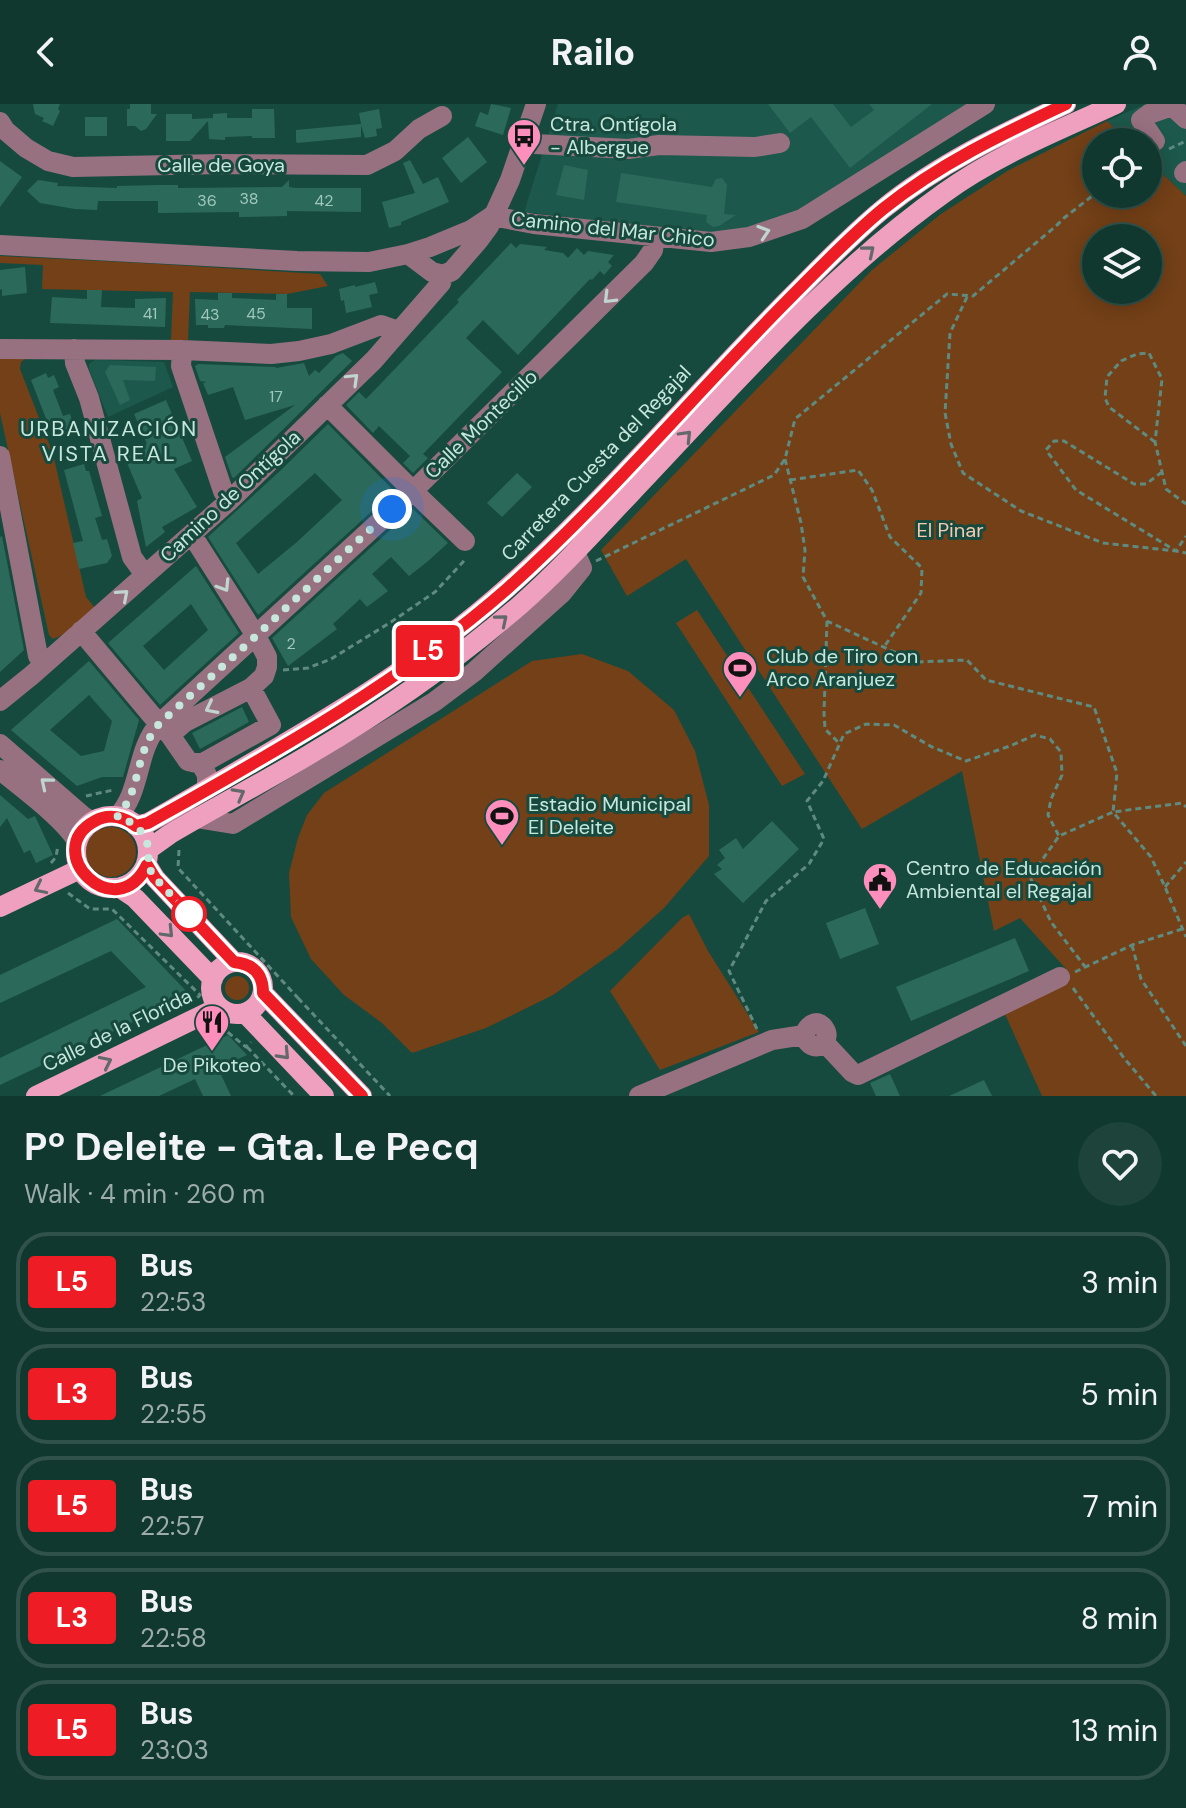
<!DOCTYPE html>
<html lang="en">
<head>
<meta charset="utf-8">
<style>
	body { margin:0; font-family:"DM Sans",sans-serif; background:#1e433a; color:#f1f3f6; height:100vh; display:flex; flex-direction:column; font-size:30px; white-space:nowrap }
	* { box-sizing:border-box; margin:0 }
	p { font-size:26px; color:#9cacaa }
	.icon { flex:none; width:44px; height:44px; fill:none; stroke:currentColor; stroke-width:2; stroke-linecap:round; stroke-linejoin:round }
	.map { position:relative; height:992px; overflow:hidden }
	.details { display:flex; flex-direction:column; background:#11382e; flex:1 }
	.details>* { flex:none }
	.badge { padding:0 16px; border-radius:6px; font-size:28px; line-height:52px }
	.controls { position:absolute; left:1082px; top:24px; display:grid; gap:16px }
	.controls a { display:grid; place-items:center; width:80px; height:80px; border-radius:50%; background:#11382e; box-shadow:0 4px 20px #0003,0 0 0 2px #30524a; font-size:40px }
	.you { position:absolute; width:40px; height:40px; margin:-20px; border:6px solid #fff; border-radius:50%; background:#1a73e8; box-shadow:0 0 0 12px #1a73e833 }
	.map>.badge { position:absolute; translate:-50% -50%; box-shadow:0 0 0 4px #fff }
	.round { display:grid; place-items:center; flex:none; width:84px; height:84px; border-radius:42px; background:#1e433a }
	.summary { display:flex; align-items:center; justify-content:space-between; height:136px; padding:0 24px }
	h1 { font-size:38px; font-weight:700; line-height:60px }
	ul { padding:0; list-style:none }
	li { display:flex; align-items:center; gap:24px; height:100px; margin:0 16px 12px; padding:0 8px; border:4px solid #30524a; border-radius:32px }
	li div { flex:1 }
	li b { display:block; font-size:30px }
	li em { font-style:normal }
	li .badge { min-width:88px; font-weight:700; text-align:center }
	header { display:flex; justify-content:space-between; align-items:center; height:104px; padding:0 24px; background:#11382e; font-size:36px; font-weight:700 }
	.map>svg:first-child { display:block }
	.built { fill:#1c584b }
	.green { fill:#734017; fill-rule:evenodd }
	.building { fill:#2b6a5b; fill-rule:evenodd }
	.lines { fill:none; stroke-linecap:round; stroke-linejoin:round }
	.path { stroke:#5f8a7f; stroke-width:3; stroke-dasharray:6 4; stroke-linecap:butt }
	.minor { stroke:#987180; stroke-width:20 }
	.major { stroke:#eea0be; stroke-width:20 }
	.oneway { stroke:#c0d5cf }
	.oneway2 { stroke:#62686b }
	.line-casing { stroke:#fff; stroke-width:18 }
	.line { stroke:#ee1c25; stroke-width:12 }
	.walk { stroke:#c7e7dd; stroke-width:8; stroke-dasharray:0 14.4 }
	.stop-dot { fill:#fff; stroke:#ee1c25; stroke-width:4 }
	.labels { text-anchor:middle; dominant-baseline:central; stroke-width:6; stroke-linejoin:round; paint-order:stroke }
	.number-label { font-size:16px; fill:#a0c8bc }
	.poi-label { font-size:20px; fill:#c7e7dd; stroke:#174a3e; text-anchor:start }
	.street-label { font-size:20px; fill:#c7e7dd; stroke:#174a3e }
	.park-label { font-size:20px; fill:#f4cbb1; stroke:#174a3e }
	.neighbourhood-label { font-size:22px; letter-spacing:2px; fill:#c7e7dd; stroke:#174a3e }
</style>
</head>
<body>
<header><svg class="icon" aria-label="back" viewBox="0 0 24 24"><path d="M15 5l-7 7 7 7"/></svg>Railo<svg class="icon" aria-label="person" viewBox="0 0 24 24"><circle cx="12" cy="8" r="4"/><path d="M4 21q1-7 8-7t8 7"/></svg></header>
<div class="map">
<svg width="1186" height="992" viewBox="0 0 1186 992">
	<rect width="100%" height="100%" fill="#174a3e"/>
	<path class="built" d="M558,0H968L799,108L748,126L715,132L524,108Z
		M1146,0H1186V92L1148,56V38H1129L1107,17Z
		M95,256L164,258L173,283L108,313L89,265V260Z"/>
	<path class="green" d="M1107,17L1129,38H1096V90H1148V56L1186,92V992H1042L1004,908L1067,866L1020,814L994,827L962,667L862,725L686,455L627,492L601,446L872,166L941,110L1009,66ZM1096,134H1148V186H1096Z
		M0,152L141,159L320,170L328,182L287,190L190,188L188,236H171L173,188L42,185L43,161L0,159Z
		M0,255H25L21,258L20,265L53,350L86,493L95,504C82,515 69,530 53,535L49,531L0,309Z
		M697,506L805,670L782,682L676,519Z
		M582,550L628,567L674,606L695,647L709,701V752L664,804L618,845L553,891L486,924L412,949L382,919L344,891L311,855L291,813L289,769L298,734L307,711L324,689L532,557Z
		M86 748a25 25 0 1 1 50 0a25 25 0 1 1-50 0Z
		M689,810L708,847L759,928L660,966L610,887L682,814Z
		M225 884a12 12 0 1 1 24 0a12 12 0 1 1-24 0Z"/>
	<path class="building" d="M33,0H60L58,5L60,7L53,22L42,17L44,14L35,10Z
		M130,0H151V10H157L146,25L141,27L135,22H127V5H130Z
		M491,0L511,4L503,31L475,22L480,8L488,11Z
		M768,0H833L851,23L874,6L869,0H932L850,64L811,13L790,29Z
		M252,5H274L275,34H252V32L225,33V36L209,35L208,17L190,37H166V10H192V15L213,14V10L227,9V14H252Z
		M379,5L382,24L376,25L377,32L365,34L361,21V33L297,39L296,37V26L361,20L359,9Z
		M85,13H107V32H85Z
		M468,33L487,58L461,79L442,54Z
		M410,56L423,80L438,73L449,98L401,118V121L389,124L382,98L415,89L403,59Z
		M0,57L22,73L0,103Z
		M564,61L588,66L584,96L556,91Z
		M621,69L712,83L716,75L722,74L727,81L724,110L736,111L719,122L713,123L706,118L707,111L616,98Z
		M38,76L58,79L57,82L117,84V82L158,81H178V84L282,83L289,76V83L296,84H361V108L287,107V112L239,113V108L158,109V97H98L97,106L75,105L40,99L27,87Z
		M511,139L516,144L520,140L547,143L544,146L563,149L568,154L577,144L584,151L588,147L614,151L608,158L612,162L604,171L600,167L592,176L590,175L518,251L483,216L466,234L502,268L423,350L428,354L413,369L403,359L410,352L379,322L373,329L346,301L359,288L366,295L459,198L457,196Z
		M25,163L27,189L2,192V185L0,186V166Z
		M375,178L378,189L369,191L372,203L346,209L344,196L341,197L339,185L355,181V183Z
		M87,186H102L101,203L135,204V195L166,194L165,223L50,219L52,193L87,195Z
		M218,189H232V194L276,196V190H287V204H312V225L225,221L224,224H208V221H196L195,195L218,196Z
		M343,249L352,257L234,374L232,373L225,353L295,301L245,316L233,283L208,291L203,279L207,278L200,277L195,262L198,260L276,263V264L304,259L309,272L315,266L319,269L336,252Z
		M110,261L156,263L155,277L123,276L130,296L120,301L105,268Z
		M46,269L48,274L54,271L59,283L53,286L63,312L70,310L74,322L68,325L70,328L54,335L31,276Z
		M166,296L192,357L174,365L197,403L162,423L165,428L146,443L137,397L142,394L127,359L131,357L127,349L147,340L134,310Z
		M328,320L394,387L258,511L208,433L281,366ZM315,369L342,396L297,438L258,470L236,439Z
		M84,360L86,367H89L102,412L95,414L102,436L107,435L112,452L107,459L79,465L73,439L83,437L64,366Z
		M517,369L532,383L502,413L487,399Z
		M413,405L448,439L427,458L409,472L391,453L372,470L388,487L367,503L360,495L333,520L337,525L288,562L272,534Z
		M2,432L24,546L0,568V433Z
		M196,462L239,529L160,601L108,539ZM191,500L208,526L164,566L143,542Z
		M89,557L139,616L123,673H102L77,682L11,626ZM89,591L112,617L104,647L81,652L50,626Z
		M242,603L249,618L200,645L192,629Z
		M0,691L28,715L35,712L53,751L36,759L30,746L24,749L7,714L0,723Z
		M772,717L799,745L743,799L714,770L722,765L717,761L725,754L719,746L736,734L743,745Z
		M865,804L879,840L840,855L826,819Z
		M117,815L190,891L0,981V954L146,883L111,847L0,899V871Z
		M1015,834L1029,867L911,917L896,883Z
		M228,931L247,951L218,964L231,992H203L195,975L159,992H100Z
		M890,970L900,992H876L870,979Z
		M984,976L992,992H949Z"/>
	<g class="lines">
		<path class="path" d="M1169,45L1186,37
			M967,193L950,229L945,309L951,340L963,369L1021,407L1103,439L1176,447L1186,432
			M1155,338L1109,303L1105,294L1107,273L1121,257L1137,250L1149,249L1162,275L1155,338L1166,385L1186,400
			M785,355L801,419L805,446L803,473L827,517L916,558L967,556L986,576L1094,603L1117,669L1113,708L1182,699L1186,703
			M1162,368L1146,380H1134L1064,337H1054L1046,346L1076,386L1176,447L1186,449
			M790,376L858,366L872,386L890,433L922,464L921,489L884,543
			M596,457L774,371L785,355L795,315L947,190L973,192L1056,122L1064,114L1096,89
			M827,517L824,609L825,625L839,639
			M283,566L308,564L331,555L391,518L435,488L463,458L465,453
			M86,692L113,686
			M179,746L178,764L298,894L295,898
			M51,759L56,753L58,741
			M1165,783L1186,758
			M68,789L90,805H112L200,891L197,894
			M1132,841L1141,875L1186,942
			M1086,864L1051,818L1030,773L1059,732L1113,708L1151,753L1165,783L1186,833
			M1075,868L1132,841L1182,825
			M1073,884L1124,954L1156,992
			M298,894L390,992
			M220,922L246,943L251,938
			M757,925L729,867L766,797L809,760L824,735L807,697L823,677L844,630L866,620L894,621L932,643L966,657L1010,642L1035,631L1050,635L1061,648L1062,671L1051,695L1048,711L1059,732
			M247,943L294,992"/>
		<path class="minor" d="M0,18L5,26L26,44L48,57L73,63L221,60L367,61L395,47L419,25L442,12
			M525,36L535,40L628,45L659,41L755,43L780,39
			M1155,37L1141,16L1149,10L1172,2L1186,15
			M1184,69L1186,67
			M492,112L534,120L711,138L749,133L802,115L985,0
			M0,141L297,157L369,158L408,150L430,143L471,126L492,112
			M408,150L432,168L443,171L452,167L478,137L489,122L510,76L536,0
			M0,245L182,246L271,250L299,247L331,240L381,221L398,227
			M74,245L75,259L89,294L132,453L145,471
			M182,246L181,262L223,387L229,397
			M327,301L413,387L465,437
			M0,352L38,552L45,559
			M81,527L159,620L170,631L188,657L201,660L207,671V685
			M0,597L32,571L229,397L374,256L441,179L443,171
			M170,631L185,618L251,584L264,572L267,563V553L256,532L192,431
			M0,640L83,712L93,718
			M201,660L271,621L251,584
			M0,666C22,684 63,714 77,737
			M117,713C142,687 135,648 159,620L413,387L644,159L653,146L655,133
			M196,714L233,720L434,598L474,568L562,489L582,464L575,448
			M824,938L852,968L858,971L1060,873
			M639,992L772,936L804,931C807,923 816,913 824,924C834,937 812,954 804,931"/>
		<path class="major" d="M76 748a36 36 0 1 1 72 0a36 36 0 1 1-72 0Z
			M136,722L148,719L164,710C283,640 404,576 507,484C608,394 695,289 791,193C821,163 850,132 883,105C938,60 1002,30 1066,0
			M149,745L170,730C217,702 266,677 312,649C385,606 455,557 519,502C559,467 594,428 630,390C730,285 826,173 944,89C996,51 1058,27 1116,0
			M147,761L155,774L234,858
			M120,784L135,794L213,875
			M0,803L80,765
			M211 884a26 26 0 1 1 52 0a26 26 0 1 1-52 0Z
			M263,889L362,992
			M245,909L324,992
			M36,992L219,903"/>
	</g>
	<defs><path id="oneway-chevron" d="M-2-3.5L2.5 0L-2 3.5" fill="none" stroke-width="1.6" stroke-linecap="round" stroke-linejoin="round" transform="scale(2)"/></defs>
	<g class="oneway">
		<use href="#oneway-chevron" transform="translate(764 128) rotate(-18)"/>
		<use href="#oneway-chevron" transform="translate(609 194) rotate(135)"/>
		<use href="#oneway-chevron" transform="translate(353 275) rotate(-44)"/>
		<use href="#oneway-chevron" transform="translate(224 482) rotate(58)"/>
		<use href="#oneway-chevron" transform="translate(123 491) rotate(-41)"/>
		<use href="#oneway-chevron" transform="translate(211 604) rotate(153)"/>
		<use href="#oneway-chevron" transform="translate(46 679) rotate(-140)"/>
	</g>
	<g class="oneway2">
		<use href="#oneway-chevron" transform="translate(869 147) rotate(-40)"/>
		<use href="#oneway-chevron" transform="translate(686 332) rotate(-46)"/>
		<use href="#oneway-chevron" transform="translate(502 516) rotate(-40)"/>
		<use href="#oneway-chevron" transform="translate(239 690) rotate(-29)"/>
		<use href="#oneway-chevron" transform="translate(40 784) rotate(154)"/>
		<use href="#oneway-chevron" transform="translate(168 828) rotate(46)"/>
		<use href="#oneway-chevron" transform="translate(284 950) rotate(47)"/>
		<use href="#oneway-chevron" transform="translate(106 958) rotate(-26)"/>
	</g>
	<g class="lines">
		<g class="line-casing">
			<path id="line" d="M362,992L263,889C263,869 253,860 234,858L155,774L147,761C116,824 39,747 95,717C109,709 124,713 136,722L148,719C273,649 400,579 508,484C607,395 693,292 787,197C818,166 849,133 883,105C939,60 1002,30 1066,0"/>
		</g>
		<use href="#line" class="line"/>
		<path class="walk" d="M189,810L155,774L147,761C154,738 139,718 117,713C142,686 134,649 159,620L256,532L392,405"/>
	</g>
	<defs>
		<g id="bus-pin" transform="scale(1.8)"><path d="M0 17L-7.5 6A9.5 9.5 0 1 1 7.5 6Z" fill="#fe8ebc" stroke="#174a3e"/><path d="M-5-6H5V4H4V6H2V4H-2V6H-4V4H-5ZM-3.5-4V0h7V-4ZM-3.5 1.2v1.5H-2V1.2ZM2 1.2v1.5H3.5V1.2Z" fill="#111"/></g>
		<g id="stadium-pin" transform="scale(1.8)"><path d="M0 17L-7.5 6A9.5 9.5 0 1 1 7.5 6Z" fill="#fe8ebc" stroke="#174a3e"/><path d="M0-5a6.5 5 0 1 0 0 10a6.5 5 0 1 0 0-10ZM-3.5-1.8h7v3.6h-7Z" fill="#111"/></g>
		<g id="civic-pin" transform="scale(1.8)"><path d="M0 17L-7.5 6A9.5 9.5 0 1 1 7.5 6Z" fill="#fe8ebc" stroke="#174a3e"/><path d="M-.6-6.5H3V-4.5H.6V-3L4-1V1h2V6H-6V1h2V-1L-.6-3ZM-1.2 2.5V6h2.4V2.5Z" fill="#111"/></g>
		<g id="restaurant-pin" transform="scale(1.8)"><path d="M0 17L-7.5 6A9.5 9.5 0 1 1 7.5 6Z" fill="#fe8ebc" stroke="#174a3e"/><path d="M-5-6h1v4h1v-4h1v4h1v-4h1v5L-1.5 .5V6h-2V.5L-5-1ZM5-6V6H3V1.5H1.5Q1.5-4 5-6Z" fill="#111"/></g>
	</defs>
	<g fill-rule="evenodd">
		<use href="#bus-pin" x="524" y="32"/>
		<use href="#stadium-pin" x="740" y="564"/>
		<use href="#stadium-pin" x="502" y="712"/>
		<use href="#civic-pin" x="880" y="776"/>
		<use href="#restaurant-pin" x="212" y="918"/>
	</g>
	<circle class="stop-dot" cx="189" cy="810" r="16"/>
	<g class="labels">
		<g class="number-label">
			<text x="249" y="94">38</text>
			<text x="207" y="96">36</text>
			<text x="324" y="96">42</text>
			<text x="150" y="209">41</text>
			<text x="256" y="209">45</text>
			<text x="210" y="210">43</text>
			<text x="276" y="292">17</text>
			<text x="291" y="539">2</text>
		</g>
		<g class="poi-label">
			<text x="550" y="20">Ctra. Ontígola<tspan x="550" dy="23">- Albergue</tspan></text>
			<text x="766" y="552">Club de Tiro con<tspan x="766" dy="23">Arco Aranjuez</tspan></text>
			<text x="528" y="700">Estadio Municipal<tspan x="528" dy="23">El Deleite</tspan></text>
			<text x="906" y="764">Centro de Educación<tspan x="906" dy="23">Ambiental el Regajal</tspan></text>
			<text x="212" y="961" text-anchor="middle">De Pikoteo</text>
		</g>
		<g class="street-label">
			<text x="221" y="61">Calle de Goya</text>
			<text transform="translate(613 125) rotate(6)">Camino del Mar Chico</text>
			<text transform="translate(481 320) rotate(-44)">Calle Montecillo</text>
			<text transform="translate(596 359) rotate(-46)">Carretera Cuesta del Regajal</text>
			<text transform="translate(230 392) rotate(-43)">Camino de Ontígola</text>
			<text transform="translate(117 926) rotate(-26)">Calle de la Florida</text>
		</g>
		<g class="park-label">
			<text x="950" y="426">El Pinar</text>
		</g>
		<g class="neighbourhood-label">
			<text x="109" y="324">URBANIZACIÓN<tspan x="109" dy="25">VISTA REAL</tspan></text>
		</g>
	</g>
</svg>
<div class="controls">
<a><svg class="icon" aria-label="locate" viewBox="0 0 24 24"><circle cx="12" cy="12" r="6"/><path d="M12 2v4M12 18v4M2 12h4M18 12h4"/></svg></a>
<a><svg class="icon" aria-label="layers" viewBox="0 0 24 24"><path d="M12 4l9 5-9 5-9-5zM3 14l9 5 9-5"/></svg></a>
</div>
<div class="you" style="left:392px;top:405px"></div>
<b class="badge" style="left:428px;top:547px;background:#ee1c25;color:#fff">L5</b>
</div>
<section class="details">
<div class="summary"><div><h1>Pº Deleite - Gta. Le Pecq</h1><p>Walk · 4 min · 260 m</p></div><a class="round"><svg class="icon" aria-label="heart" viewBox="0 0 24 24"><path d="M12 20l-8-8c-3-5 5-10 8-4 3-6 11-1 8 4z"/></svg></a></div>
<ul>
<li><span class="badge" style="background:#ee1c25;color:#fff">L5</span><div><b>Bus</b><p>22:53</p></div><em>3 min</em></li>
<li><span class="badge" style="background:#ee1c25;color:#fff">L3</span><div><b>Bus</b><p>22:55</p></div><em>5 min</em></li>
<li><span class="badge" style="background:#ee1c25;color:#fff">L5</span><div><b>Bus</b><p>22:57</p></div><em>7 min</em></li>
<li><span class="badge" style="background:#ee1c25;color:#fff">L3</span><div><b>Bus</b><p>22:58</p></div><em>8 min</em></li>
<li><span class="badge" style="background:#ee1c25;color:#fff">L5</span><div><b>Bus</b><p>23:03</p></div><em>13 min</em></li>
</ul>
</section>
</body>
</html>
